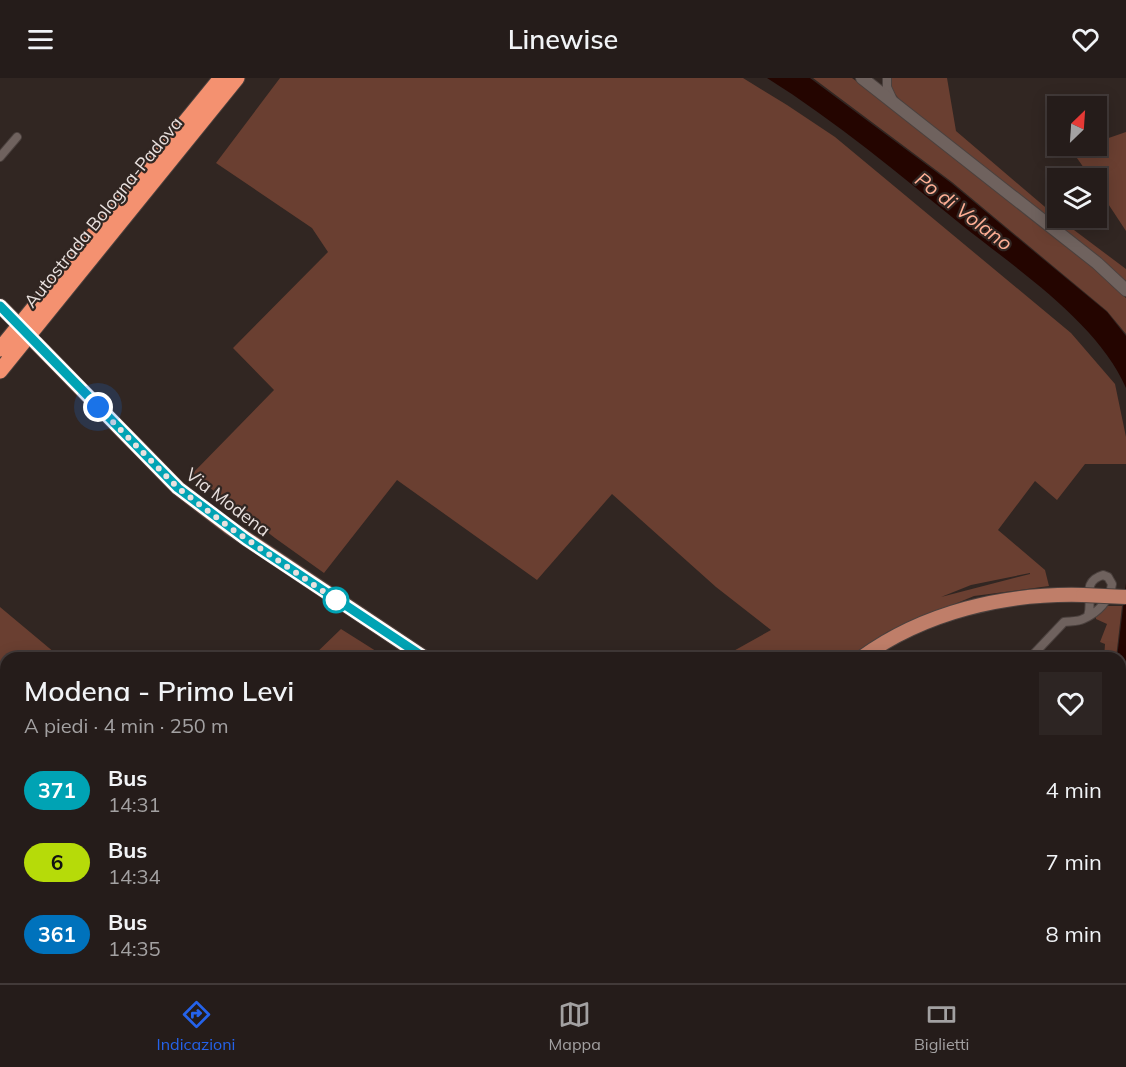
<!DOCTYPE html>
<html lang="it">
<head>
<meta charset="utf-8">
<style>
	body { margin:0; font-family:Mulish,sans-serif; background:#2d2523; color:#f1f3f6; height:100vh; display:flex; flex-direction:column; font-size:22px; white-space:nowrap }
	* { box-sizing:border-box; margin:0 }
	p { font-size:20px; color:#a3a1a2 }
	.icon { flex:none; width:33px; height:33px; fill:none; stroke:currentColor; stroke-width:2; stroke-linecap:round; stroke-linejoin:round }
	.map { position:relative; flex:1; overflow:hidden }
	.drawer { position:absolute; left:0px; top:574px; width:1126px; height:332px; display:flex; flex-direction:column; background:#251c1a; border-radius:18px 18px 0 0; box-shadow:0 3px 15px #0003,0 0 0 2px #423a39 }
	.drawer>* { flex:none }
	.badge { padding:0 12px; border-radius:20px; font-size:21px; line-height:39px }
	.needle { width:39px; rotate:25deg }
	.tools { position:absolute; left:1047px; top:18px; display:grid; gap:12px }
	.tools a { display:grid; place-items:center; width:60px; height:60px; border-radius:0px; background:#251c1a; box-shadow:0 3px 15px #0003,0 0 0 2px #423a39; font-size:30px }
	.you { position:absolute; width:30px; height:30px; margin:-15px; border:4px solid #fff; border-radius:50%; background:#1a73e8; box-shadow:0 0 0 9px #1a73e833 }
	.map>.badge { position:absolute; translate:-50% -50%; box-shadow:0 0 0 3px #fff }
	.round { display:grid; place-items:center; flex:none; width:63px; height:63px; border-radius:0px; background:#2d2523 }
	.head { display:flex; align-items:center; justify-content:space-between; height:102px; padding:0 24px }
	h1 { font-size:28px; font-weight:600; line-height:45px }
	ul { padding:0; list-style:none }
	li { display:flex; align-items:center; gap:18px; height:72px; padding:0 24px }
	li div { flex:1 }
	li b { display:block; font-size:22px }
	li em { font-style:normal }
	li .badge { min-width:66px; font-weight:700; text-align:center }
	header { display:flex; justify-content:space-between; align-items:center; height:78px; padding:0 24px; background:#251c1a; font-size:27px; font-weight:600 }
	.dock { display:flex; justify-content:space-around; align-items:center; height:84px; border-top:2px solid #423a39; background:#251c1a; font-size:16px; color:#a3a1a2 }
	.dock a { display:grid; justify-items:center; gap:3px }
	.dock .active { color:#2563eb }
	.map>svg:first-child { display:block }
	.green { fill:#6a3f31; fill-rule:evenodd }
	.water { fill:#240500 }
	.lines { fill:none; stroke-linecap:round; stroke-linejoin:round }
	.minor-casing { stroke:#4b413e; stroke-width:10 }
	.secondary-casing { stroke:#4b413e; stroke-width:14 }
	.primary-casing { stroke:#4b413e; stroke-width:16 }
	.trunk-casing { stroke:#4b413e; stroke-width:16 }
	.motorway-casing { stroke:#4b413e; stroke-width:17 }
	.minor { stroke:#6f625e; stroke-width:8 }
	.secondary { stroke:#6f625e; stroke-width:12 }
	.primary { stroke:#bf7e69; stroke-width:14 }
	.trunk { stroke:#da886c; stroke-width:14 }
	.motorway { stroke:#f49170; stroke-width:15 }
	.primary-bridge-casing { stroke:#4b413e; stroke-width:16; stroke-linecap:butt }
	.primary-bridge { stroke:#bf7e69; stroke-width:14 }
	.line-casing { stroke:#fff; stroke-width:14 }
	.line { stroke:#00a3b4; stroke-width:9 }
	.walk { stroke:#e9e1df; stroke-width:6; stroke-dasharray:0 10.8 }
	.stop-dot { fill:#fff; stroke:#00a3b4; stroke-width:3 }
	.labels { text-anchor:middle; dominant-baseline:central; stroke-width:4.5; stroke-linejoin:round; paint-order:stroke }
	.street-label { font-size:18px; fill:#e9e1df; stroke:#312622 }
	.water-label { font-size:20px; font-style:italic; fill:#ffaf95; stroke:#312622 }
</style>
</head>
<body>
<header><svg class="icon" aria-label="menu" viewBox="0 0 24 24"><path d="M4 6h16M4 12h16M4 18h16"/></svg>Linewise<svg class="icon" aria-label="heart" viewBox="0 0 24 24"><path d="M12 20l-8-8c-3-5 5-10 8-4 3-6 11-1 8 4z"/></svg></header>
<div class="map">
<svg width="1126" height="905" viewBox="0 0 1126 905">
	<rect width="100%" height="100%" fill="#312622"/>
	<path class="green" d="M280,0H743L787,27L835,59L1071,255L1115,306L1126,359V386H1085L1057,422L1035,403L998,452L1045,492L1049,508L974,518L887,554L854,580H721L771,552L716,509L612,416L537,502L397,402L324,495L275,460L192,396L274,312L233,270L328,174L312,150L216,85ZM1030,495V496L941,519L971,507Z
		M813,0H852L894,31L1101,196L1126,220V256L1107,233L952,104Z
		M892,0H947L956,53L1058,140L1126,191V205L899,21L891,11Z
		M1126,54V153L1097,109L1096,100H1091L1072,73L1087,68H1096L1097,64Z
		M1107,528H1122L1116,580H1104L1105,566L1100,564L1107,546L1096,541V536Z
		M0,529L61,580H6V886L0,892Z
		M341,551L387,580H311Z
		M1126,745V905H1108L1109,900H1120V794Z
		M44,900H139L130,905H49Z
		M792,900H863L875,905H787Z
		M897,900H977L974,905H910Z
		M1033,900H1078L1077,905H1033Z"/>
	<path class="water" d="M767,0H810L951,105L1107,234L1126,258V310C1099,246 1017,191 963,148C899,96 837,44 767,0Z
		M1126,505V745L1121,793L1120,580H1117Z"/>
	<g class="lines">
		<g class="minor-casing">
			<path id="minor" d="M887,0V9L893,22
				M0,79L17,59
				M1030,580L1064,544C1069,543 1078,544 1083,541C1098,535 1110,522 1112,506L1108,499L1103,497C1080,504 1094,522 1088,538"/>
		</g>
		<g class="secondary-casing">
			<path id="secondary" d="M862,0L1097,185L1126,212
				M881,900L892,905"/>
		</g>
		<g class="primary-casing">
			<path id="primary" d="M0,228L13,241
				M36,265L178,410L229,449L425,580
				M861,580C924,534 1005,515 1083,517"/>
		</g>
		<g class="trunk-casing">
			<path id="trunk" d="M475,905L481,900"/>
		</g>
		<g class="motorway-casing">
			<path id="motorway" d="M0,271L221,0
				M0,293L237,0"/>
		</g>
		<use href="#minor" class="minor"/>
		<use href="#secondary" class="secondary"/>
		<use href="#primary" class="primary"/>
		<use href="#trunk" class="trunk"/>
		<use href="#motorway" class="motorway"/>
		<g class="primary-bridge-casing">
			<path id="primary-bridge" d="M1083,517L1126,519"/>
		</g>
		<use href="#primary-bridge" class="primary-bridge"/>
	</g>
	<g class="lines">
		<g class="line-casing">
			<path id="line" d="M0,228L178,410L246,461L425,580"/>
		</g>
		<use href="#line" class="line"/>
		<path class="walk" d="M98,329L178,410L229,449L336,522"/>
	</g>
	<circle class="stop-dot" cx="336" cy="522" r="12"/>
	<g class="labels">
		<g class="street-label">
			<text transform="translate(103 134) rotate(-51)">Autostrada Bologna-Padova</text>
			<text transform="translate(228 424) rotate(37)">Via Modena</text>
		</g>
		<g class="water-label">
			<text transform="translate(964 133) rotate(37)">Po di Volano</text>
		</g>
	</g>
</svg>
<div class="tools">
<a><svg class="needle" viewBox="-14 -14 28 28"><path d="M0-13l5 13h-10z" fill="#e53935"/><path d="M0 13l5-13h-10z" fill="#a3a1a2"/></svg></a>
<a><svg class="icon" aria-label="layers" viewBox="0 0 24 24"><path d="M12 4l9 5-9 5-9-5zM3 14l9 5 9-5"/></svg></a>
</div>
<div class="you" style="left:98px;top:329px"></div>
<section class="drawer">
<div class="head"><div><h1>Modena - Primo Levi</h1><p>A piedi · 4 min · 250 m</p></div><a class="round"><svg class="icon" aria-label="heart" viewBox="0 0 24 24"><path d="M12 20l-8-8c-3-5 5-10 8-4 3-6 11-1 8 4z"/></svg></a></div>
<ul>
<li><span class="badge" style="background:#00a3b4;color:#fff">371</span><div><b>Bus</b><p>14:31</p></div><em>4 min</em></li>
<li><span class="badge" style="background:#b6db09;color:#111">6</span><div><b>Bus</b><p>14:34</p></div><em>7 min</em></li>
<li><span class="badge" style="background:#0072bc;color:#fff">361</span><div><b>Bus</b><p>14:35</p></div><em>8 min</em></li>
</ul>
</section>
</div>
<nav class="dock">
<a class="active"><svg class="icon" aria-label="directions" viewBox="0 0 24 24"><path d="M12 3l9 9-9 9-9-9zM9 14v-3h6M13 9l2 2-2 2"/></svg>Indicazioni</a>
<a><svg class="icon" aria-label="map" viewBox="0 0 24 24"><path d="M3 6l6-2 6 2 6-2v14l-6 2-6-2-6 2zM9 4v14M15 6v14"/></svg>Mappa</a>
<a><svg class="icon" aria-label="tickets" viewBox="0 0 24 24"><path d="M3 7h18v10H3zM15 7v10"/></svg>Biglietti</a>
</nav>
</body>
</html>
